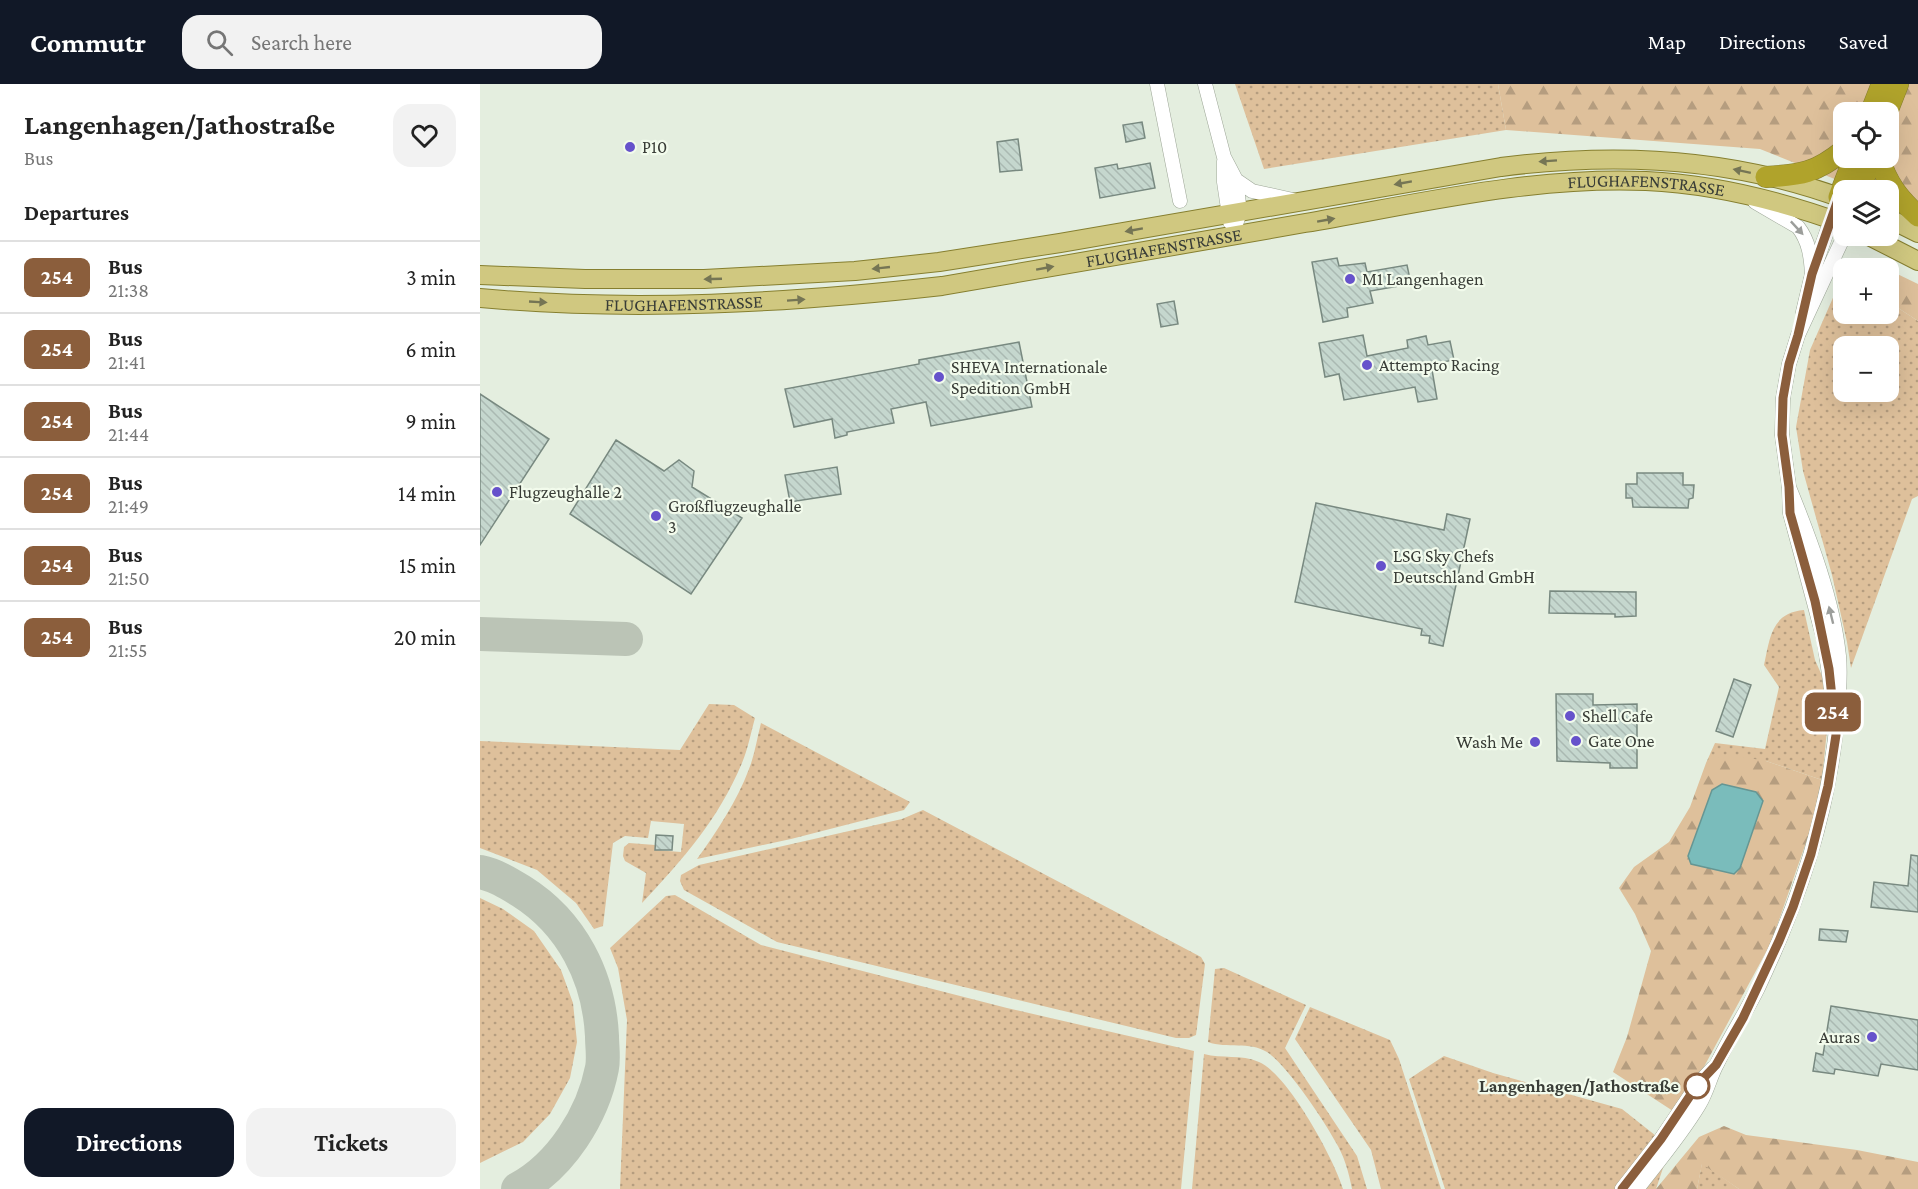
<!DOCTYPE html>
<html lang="en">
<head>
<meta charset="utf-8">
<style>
	body { margin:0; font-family:"Crimson Pro",serif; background:#f2f2f2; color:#222; height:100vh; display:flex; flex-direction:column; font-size:22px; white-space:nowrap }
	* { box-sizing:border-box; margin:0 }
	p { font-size:20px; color:#767676 }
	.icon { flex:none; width:33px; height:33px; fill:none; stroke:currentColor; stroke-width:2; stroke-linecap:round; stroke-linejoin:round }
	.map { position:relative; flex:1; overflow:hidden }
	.panel { display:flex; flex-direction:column; background:#fff; width:480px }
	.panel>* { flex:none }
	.badge { padding:0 12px; border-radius:9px; font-size:21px; line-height:39px }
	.buttons { position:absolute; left:1353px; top:18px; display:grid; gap:12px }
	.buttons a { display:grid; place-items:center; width:66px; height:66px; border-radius:12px; background:#fff; box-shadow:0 6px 24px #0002; font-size:30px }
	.map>.badge { position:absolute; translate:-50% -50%; box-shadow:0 0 0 3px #fff }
	h2 { padding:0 24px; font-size:22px; line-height:54px }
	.round { display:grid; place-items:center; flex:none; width:63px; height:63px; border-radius:18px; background:#f2f2f2 }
	.overview { display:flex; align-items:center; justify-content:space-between; height:102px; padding:0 24px }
	h1 { font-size:28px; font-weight:700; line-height:45px }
	.cta { display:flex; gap:12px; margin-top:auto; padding:12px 24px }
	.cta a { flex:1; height:69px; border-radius:18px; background:#111827; color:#fff; font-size:24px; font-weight:700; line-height:69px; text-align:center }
	.cta a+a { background:#f2f2f2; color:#222 }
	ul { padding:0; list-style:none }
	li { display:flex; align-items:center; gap:18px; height:72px; padding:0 24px; border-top:2px solid #e0e0e0 }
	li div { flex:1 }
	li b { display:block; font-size:22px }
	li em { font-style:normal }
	li .badge { min-width:66px; font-weight:700; text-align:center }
	header { display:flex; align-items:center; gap:36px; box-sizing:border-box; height:84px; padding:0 30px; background:#111827; color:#fff }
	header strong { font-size:28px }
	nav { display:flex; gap:33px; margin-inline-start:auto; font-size:21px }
	.search { width:420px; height:54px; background:#f2f2f2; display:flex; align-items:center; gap:15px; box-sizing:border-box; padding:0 21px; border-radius:18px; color:#767676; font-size:22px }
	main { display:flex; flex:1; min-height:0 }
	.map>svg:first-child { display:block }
	.grass { fill:url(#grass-dots); fill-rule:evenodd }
	.forest { fill:url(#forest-firs); fill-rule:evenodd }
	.water { fill:#7abcbb; stroke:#669693; stroke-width:1.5 }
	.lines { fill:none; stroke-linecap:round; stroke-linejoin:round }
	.taxiway { stroke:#bbc4b6; stroke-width:34 }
	.building { fill:url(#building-back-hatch); stroke:#788980; stroke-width:1.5 }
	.minor-casing { stroke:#9da697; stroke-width:15 }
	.major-casing { stroke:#867f2f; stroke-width:20 }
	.highway-casing { stroke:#867f2f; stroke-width:22 }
	.minor { stroke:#fff; stroke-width:14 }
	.major { stroke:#d0c880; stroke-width:18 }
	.highway { stroke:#b0a32b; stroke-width:21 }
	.oneway { fill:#757554 }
	.oneway2 { fill:#9c9e9b }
	.line-casing { stroke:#fff; stroke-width:14 }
	.line { stroke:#8b5e3c; stroke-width:9 }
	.poi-dot { fill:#6652cb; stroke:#f2fbec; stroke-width:2 }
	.stop-dot { fill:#fff; stroke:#8b5e3c; stroke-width:3 }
	.labels { text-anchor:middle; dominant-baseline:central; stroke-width:4.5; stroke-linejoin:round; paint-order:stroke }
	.poi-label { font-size:18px; fill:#393d37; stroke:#f2fbec; text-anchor:start }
	.street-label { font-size:18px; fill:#393d37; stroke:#f2fbec }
	.stop-label { font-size:18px; font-weight:bold; fill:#393d37; stroke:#f2fbec; text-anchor:end }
</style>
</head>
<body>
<header>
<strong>Commutr</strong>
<div class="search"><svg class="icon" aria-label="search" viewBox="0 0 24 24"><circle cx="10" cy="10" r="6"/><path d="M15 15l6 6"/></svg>Search here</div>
<nav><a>Map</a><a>Directions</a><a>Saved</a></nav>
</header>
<main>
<section class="panel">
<div class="overview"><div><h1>Langenhagen/Jathostraße</h1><p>Bus</p></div><a class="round"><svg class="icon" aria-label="heart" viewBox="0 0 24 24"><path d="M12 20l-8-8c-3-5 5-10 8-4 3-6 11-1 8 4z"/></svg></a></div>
<h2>Departures</h2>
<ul>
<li><span class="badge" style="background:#8b5e3c;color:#fff">254</span><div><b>Bus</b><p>21:38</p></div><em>3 min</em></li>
<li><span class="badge" style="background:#8b5e3c;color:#fff">254</span><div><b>Bus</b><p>21:41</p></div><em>6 min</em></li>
<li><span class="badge" style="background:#8b5e3c;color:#fff">254</span><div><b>Bus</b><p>21:44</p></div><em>9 min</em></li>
<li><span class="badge" style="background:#8b5e3c;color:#fff">254</span><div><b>Bus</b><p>21:49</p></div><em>14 min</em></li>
<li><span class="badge" style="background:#8b5e3c;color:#fff">254</span><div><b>Bus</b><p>21:50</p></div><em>15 min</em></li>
<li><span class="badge" style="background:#8b5e3c;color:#fff">254</span><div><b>Bus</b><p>21:55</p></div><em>20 min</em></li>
</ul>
<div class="cta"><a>Directions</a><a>Tickets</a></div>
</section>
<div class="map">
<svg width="1438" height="1105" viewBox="0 0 1438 1105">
	<defs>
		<pattern id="grass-dots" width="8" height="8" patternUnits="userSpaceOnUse" patternTransform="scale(1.5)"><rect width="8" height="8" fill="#dec09b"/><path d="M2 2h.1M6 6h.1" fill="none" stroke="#b59d7f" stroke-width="1.8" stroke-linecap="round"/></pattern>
		<pattern id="forest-firs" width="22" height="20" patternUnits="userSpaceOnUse" patternTransform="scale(1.5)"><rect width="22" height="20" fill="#dec09b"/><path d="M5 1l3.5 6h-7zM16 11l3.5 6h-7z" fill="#b59d7f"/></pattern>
		<pattern id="building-back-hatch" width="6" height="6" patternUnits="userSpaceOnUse" patternTransform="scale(1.5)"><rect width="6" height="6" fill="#c5d7ce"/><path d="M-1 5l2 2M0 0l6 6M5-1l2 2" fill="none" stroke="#aab9b2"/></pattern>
	</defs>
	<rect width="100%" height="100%" fill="#e4eedf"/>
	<path class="grass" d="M755,0H1018L1026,46L784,85Z
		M1363,191L1364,230H1408L1409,218L1438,237V412L1432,415L1371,584L1367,558L1352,491L1323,387L1316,343L1330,266ZM1364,262H1408V308H1364Z
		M1324,526L1335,576L1343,594L1347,646L1342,696L1286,677L1226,679L1235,659L1285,665L1299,603L1284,581C1290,554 1291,529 1324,526Z
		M229,620L254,621L275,634C271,648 268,665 262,679C238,736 204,774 162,819L166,789L145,777L143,772L144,763L149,759L175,761V766L201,768L204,740L171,737L168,754L145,752L133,759L123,842L114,845L96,819L57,786L0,764V657L200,666Z
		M281,639L430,718L424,726L311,755L217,775C237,747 257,717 269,685C275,670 277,654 281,639Z
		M443,726L721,873L725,880L716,951L709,954H696L297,858L204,806L200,797L201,791L219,781L422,735Z
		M195,811L281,861L527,924L714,967L701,1105H140L147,936L138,884L130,864L186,812Z
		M0,814L23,825L54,847L81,886L93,919L97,958L90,994L70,1030L43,1058L0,1079Z
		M744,884L826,921L805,964L877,1072L887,1105H872C869,1089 864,1071 855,1057C844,1036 806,980 787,968C769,957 747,965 728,958L735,885Z
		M830,923L910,956L919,975L961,1105H901L891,1066L815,955Z
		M724,970C742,975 761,970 779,978C807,989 855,1076 863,1105H712Z
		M964,972L1013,989L1142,1025L1190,1063L1176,1105H965L929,995Z
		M1222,1079L1259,1105H1217Z"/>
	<path class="forest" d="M1018,0H1438V129L1409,117L1408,106H1382L1280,65L1026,46ZM1364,28H1408V74H1364Z
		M1409,186L1438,200V237L1409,218Z
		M1257,672L1286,677L1342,696L1329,750L1291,859L1219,992L1193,1027L1133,988L1147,953L1171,867L1155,830L1139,804L1154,783L1189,758L1210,723L1226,679L1239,673Z
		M1244,1042L1266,1051L1377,1066L1438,1078V1105H1259L1222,1080L1217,1105H1176L1219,1053Z"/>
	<path class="water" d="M1242,700L1276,708L1283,717L1260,784L1254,790L1211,780L1208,772L1232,706Z"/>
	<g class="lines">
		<path class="taxiway" d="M0,550L146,555
			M0,788C15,791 28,799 41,807C92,839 119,893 122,952C122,963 124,974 122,984C113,1031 81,1082 38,1105"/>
	</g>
	<path class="building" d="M662,38L665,54L646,58L643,41Z
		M538,55L542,86L520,88L517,58Z
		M670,79L675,104L620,114L615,84L637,80L638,85Z
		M857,174L859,182L885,179L887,188L927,181L931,200L890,207L893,219L867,224L868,233L843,238L832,178Z
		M694,217L698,240L681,243L677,220Z
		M883,251L887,272L928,264L927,256L946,252L948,261L970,257L974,276L951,280L957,315L938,318L935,303L864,316L859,290L845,293L839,259Z
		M539,258L552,323L451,342L446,318L411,325L414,339L367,348V351L355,354L352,335L314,343L305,305L439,280V276Z
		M0,310L69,355L0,461Z
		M136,356L184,387L199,376L214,387L212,403L262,434L211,510L90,430Z
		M357,383L361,410L310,418L305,391Z
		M1157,389H1203V401H1214L1213,414L1209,415L1208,424L1153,423L1152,414H1146V400H1157Z
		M836,419L964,446L967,430L990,435L963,562L949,559L950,552L941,551L942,545L815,518Z
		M1070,507L1156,508V532L1135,533V530L1069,529Z
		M1254,595L1271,601L1253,653L1236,647Z
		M1076,610H1113V621L1157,620V684H1130V679L1077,677Z
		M176,751L193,752L192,766H175Z
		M1431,771L1438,772V828L1391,823L1394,798L1428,802Z
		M1340,845L1368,847L1366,858L1339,856Z
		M1351,922L1438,936V986L1401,980L1398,992L1355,985L1354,990L1333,987L1336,969L1343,971Z"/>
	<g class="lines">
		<g class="minor-casing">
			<path id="minor" d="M677,0L700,117
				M725,0L744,73L756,96L760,128L752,152
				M744,77V98L750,138
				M756,96L772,107L813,116
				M1275,118L1318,143C1329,157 1331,173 1332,190
				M1323,228L1332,190L1351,136
				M1352,611L1344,556L1310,429L1309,403L1302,351L1303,314L1309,280L1318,251L1364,152
				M1142,1105L1181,1055L1218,1000L1233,984
				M1157,1105C1178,1078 1201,1051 1219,1021C1227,1008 1230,993 1237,980C1249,954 1265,930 1278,904C1318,819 1349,730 1357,635C1359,614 1361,593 1359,572C1353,515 1330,455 1309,403"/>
		</g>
		<g class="major-casing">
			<g id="major">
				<path d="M1408,134L1438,149"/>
				<path d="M1389,152L1438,177"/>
				<path d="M0,191L105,195H224L375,187L459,178L580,159L1021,83C1136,68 1254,74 1364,115"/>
				<path id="s1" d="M0,214C154,228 309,219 462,202C583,182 704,160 825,139C937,120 1052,92 1166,97C1233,100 1301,117 1364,140"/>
			</g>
		</g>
		<g class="highway-casing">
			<path id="highway" d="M1391,28L1402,0
				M1407,28L1418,0
				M1399,74C1407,99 1418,114 1438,132
				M1286,93C1321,91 1336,89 1364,66
				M1380,106L1391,74
				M1359,113L1374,74"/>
		</g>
		<use href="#minor" class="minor"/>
		<use href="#major" class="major"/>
		<use href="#highway" class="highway"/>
	</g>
	<defs><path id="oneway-solid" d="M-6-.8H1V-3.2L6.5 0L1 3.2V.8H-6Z" transform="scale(1.5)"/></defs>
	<g class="oneway">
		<use href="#oneway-solid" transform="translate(1068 77) rotate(176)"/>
		<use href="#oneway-solid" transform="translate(1262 87) rotate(-168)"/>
		<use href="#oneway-solid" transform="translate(923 99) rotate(170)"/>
		<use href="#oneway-solid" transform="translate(846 136) rotate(-10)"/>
		<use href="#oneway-solid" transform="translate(654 146) rotate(170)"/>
		<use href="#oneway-solid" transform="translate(401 184) rotate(174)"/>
		<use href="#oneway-solid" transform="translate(565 184) rotate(-10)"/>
		<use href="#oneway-solid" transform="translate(233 195) rotate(178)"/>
		<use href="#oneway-solid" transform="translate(316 216) rotate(-4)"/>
		<use href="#oneway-solid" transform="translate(58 218) rotate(3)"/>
	</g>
	<g class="oneway2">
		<use href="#oneway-solid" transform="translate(1317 144) rotate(47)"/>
		<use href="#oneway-solid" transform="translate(1351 531) rotate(-104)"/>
	</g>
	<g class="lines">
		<g class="line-casing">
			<path id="line" d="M1142,1105L1181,1055L1218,1000L1236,981L1263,934L1299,857L1313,823L1331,770L1348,702L1356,651L1349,585L1335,517L1310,429L1309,403L1302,351L1303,314L1309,280L1318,251L1332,190L1359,113L1364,115"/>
		</g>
		<use href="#line" class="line"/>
	</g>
	<g class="poi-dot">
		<circle cx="150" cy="63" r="6"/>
		<circle cx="870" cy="195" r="6"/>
		<circle cx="887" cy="281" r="6"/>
		<circle cx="459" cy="293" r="6"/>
		<circle cx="17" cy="408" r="6"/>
		<circle cx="176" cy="432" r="6"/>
		<circle cx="901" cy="482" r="6"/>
		<circle cx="1090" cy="632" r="6"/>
		<circle cx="1096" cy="657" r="6"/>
		<circle cx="1055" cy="658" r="6"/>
		<circle cx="1392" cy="953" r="6"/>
	</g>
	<circle class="stop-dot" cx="1217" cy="1002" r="12"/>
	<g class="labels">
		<g class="poi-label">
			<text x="162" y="63">P10</text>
			<text x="882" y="195">M1 Langenhagen</text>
			<text x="899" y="281">Attempto Racing</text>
			<text x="471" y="283">SHEVA Internationale<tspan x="471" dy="21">Spedition GmbH</tspan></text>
			<text x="29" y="408">Flugzeughalle 2</text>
			<text x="188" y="422">Großflugzeughalle<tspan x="188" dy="21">3</tspan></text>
			<text x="913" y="472">LSG Sky Chefs<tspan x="913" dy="21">Deutschland GmbH</tspan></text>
			<text x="1102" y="632">Shell Cafe</text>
			<text x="1108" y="657">Gate One</text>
			<text x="1043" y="658" text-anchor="end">Wash Me</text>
			<text x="1380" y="953" text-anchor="end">Auras</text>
		</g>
		<g class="street-label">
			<text stroke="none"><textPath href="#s1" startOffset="1176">FLUGHAFENSTRASSE</textPath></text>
			<text stroke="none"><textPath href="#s1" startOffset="688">FLUGHAFENSTRASSE</textPath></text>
			<text stroke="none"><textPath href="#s1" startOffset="204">FLUGHAFENSTRASSE</textPath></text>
		</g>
		<g class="stop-label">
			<text x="1199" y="1002">Langenhagen/Jathostraße</text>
		</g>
	</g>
</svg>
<div class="buttons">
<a><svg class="icon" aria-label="locate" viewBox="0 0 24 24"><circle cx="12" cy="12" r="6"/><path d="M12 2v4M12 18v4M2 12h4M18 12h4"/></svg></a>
<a><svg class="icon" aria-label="layers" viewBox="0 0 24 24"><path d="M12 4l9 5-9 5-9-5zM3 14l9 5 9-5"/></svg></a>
<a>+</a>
<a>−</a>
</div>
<b class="badge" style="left:1353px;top:628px;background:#8b5e3c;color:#fff">254</b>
</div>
</main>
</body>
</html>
